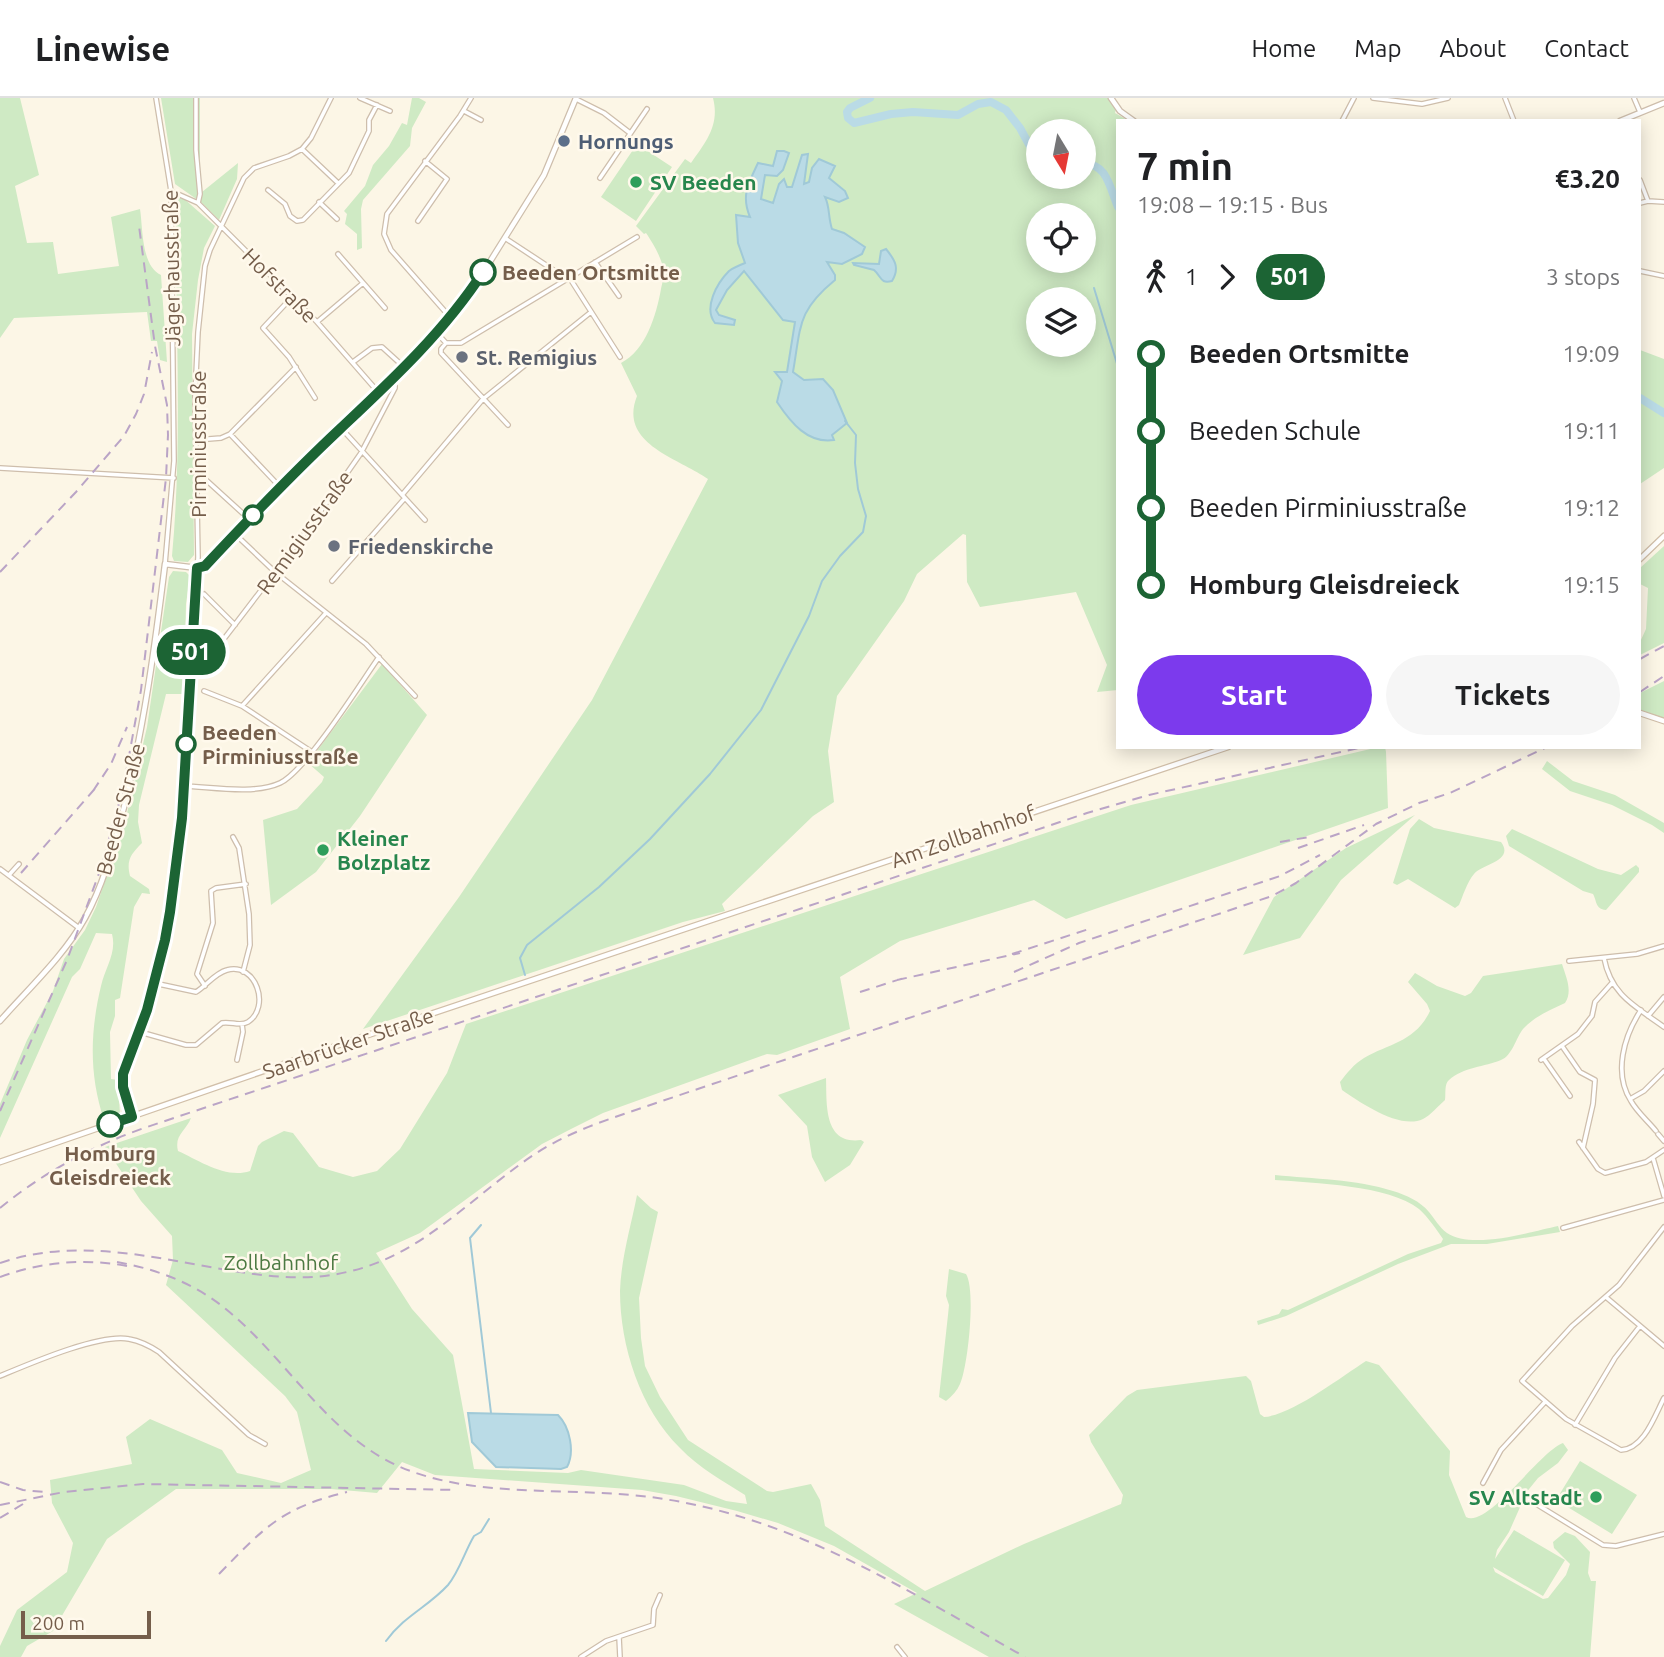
<!DOCTYPE html>
<html lang="en">
<head>
<meta charset="utf-8">
<style>
	body { margin:0; font-family:Ubuntu,sans-serif; background:#f6f6f6; color:#202124; height:100vh; display:flex; flex-direction:column; font-size:26px; white-space:nowrap }
	* { box-sizing:border-box; margin:0 }
	p { font-size:23px; color:#757577 }
	.icon { flex:none; width:38px; height:38px; fill:none; stroke:currentColor; stroke-width:2; stroke-linecap:round; stroke-linejoin:round }
	.map { position:relative; flex:1; overflow:hidden }
	.panel { position:absolute; left:1116px; top:21px; width:525px; height:630px; display:flex; flex-direction:column; background:#fff; border-radius:0px; box-shadow:0 4px 18px #0003 }
	.panel>* { flex:none }
	.badge { padding:0 14px; border-radius:23px; font-size:24px; line-height:46px }
	.needle { width:46px; rotate:170deg }
	.buttons { position:absolute; left:1026px; top:21px; display:grid; gap:14px }
	.buttons a { display:grid; place-items:center; width:70px; height:70px; border-radius:50%; background:#fff; box-shadow:0 4px 18px #0003; font-size:35px }
	.scale { position:absolute; left:21px; bottom:18px; width:130px; box-sizing:border-box; padding-left:7px; border:4px solid #755e4b; border-top:0; font-size:19px; line-height:24px; white-space:nowrap; color:#755e4b; -webkit-text-stroke:5px #fff9ec; paint-order:stroke }
	.map>.badge { position:absolute; translate:-50% -50%; box-shadow:0 0 0 4px #fff }
	.legs { display:flex; align-items:center; gap:10px; height:77px; padding:0 21px; font-size:23px }
	.legs p { margin-inline-start:auto }
	.head { display:flex; align-items:center; justify-content:space-between; height:119px; padding:0 21px }
	h1 { font-size:38px; font-weight:700; line-height:52px }
	.cta { display:flex; gap:14px; margin-top:auto; padding:14px 21px }
	.cta a { flex:1; height:80px; border-radius:42px; background:#7c3aed; color:#fff; font-size:28px; font-weight:700; line-height:80px; text-align:center }
	.cta a+a { background:#f6f6f6; color:#202124 }
	ul { padding:0 21px; list-style:none }
	li { display:flex; align-items:center; gap:24px; height:77px; font-size:26px }
	li i { display:grid; place-items:center; width:10px; height:100%; margin:0 9px; background:currentColor }
	li i::after { content:''; width:18px; height:18px; margin:-9px; border:5px solid; border-radius:50%; background:#fff }
	li p { margin-inline-start:auto }
	li:first-child i { background:linear-gradient(#0000 50%,currentColor 0) }
	li:last-child i { background:linear-gradient(currentColor 50%,#0000 0) }
	header { display:flex; align-items:center; gap:42px; box-sizing:border-box; height:98px; padding:0 35px; background:#fff; border-bottom:2px solid #e0e0e0 }
	header strong { font-size:33px }
	nav { display:flex; gap:38px; margin-inline-start:auto; font-size:24px }
	.map>svg:first-child { display:block }
	.green { fill:#cfeac4; fill-rule:evenodd }
	.water { fill:#badbe6; stroke:#a0c9d7; stroke-width:2 }
	.lines { fill:none; stroke-linecap:round; stroke-linejoin:round }
	.stream { stroke:#a0c9d7; stroke-width:2 }
	.river { stroke:#badbe6; stroke-width:8 }
	.minor-casing { stroke:#cebeac; stroke-width:6 }
	.tertiary-casing { stroke:#cebeac; stroke-width:7 }
	.secondary-casing { stroke:#d1bfa9; stroke-width:7 }
	.minor { stroke:#fff; stroke-width:3.5 }
	.tertiary { stroke:#fff; stroke-width:4.5 }
	.secondary { stroke:#fff; stroke-width:4.5 }
	.rail { stroke:#baa4c6; stroke-width:2; stroke-dasharray:10 7; stroke-linecap:butt }
	.line-1-casing { stroke:#fff; stroke-width:16 }
	.line-1 { stroke:#1c6434; stroke-width:10 }
	.service-dot { fill:#5c6f8a; stroke:#fff9ec; stroke-width:2.5 }
	.leisure-dot { fill:#2e9e5b; stroke:#fff9ec; stroke-width:2.5 }
	.stop-1-dot { fill:#fff; stroke:#1c6434; stroke-width:3.5 }
	.worship-dot { fill:#6b7280; stroke:#fff9ec; stroke-width:2.5 }
	.labels { text-anchor:middle; dominant-baseline:central; stroke-width:5; stroke-linejoin:round; paint-order:stroke }
	.service-label { font-size:21px; font-weight:bold; fill:#4e5e75; stroke:#fff9ec; text-anchor:start }
	.leisure-label { font-size:21px; font-weight:bold; fill:#27864d; stroke:#fff9ec; text-anchor:start }
	.street-label { font-size:21px; fill:#755e4b; stroke:#fff9ec }
	.stop-label { font-size:21px; font-weight:bold; fill:#755e4b; stroke:#fff9ec; text-anchor:start }
	.worship-label { font-size:21px; font-weight:bold; fill:#5b616d; stroke:#fff9ec; text-anchor:start }
	.park-label { font-size:21px; fill:#4d7a42; stroke:#fff9ec }
</style>
</head>
<body>
<header>
<strong>Linewise</strong>
<nav><a>Home</a><a>Map</a><a>About</a><a>Contact</a></nav>
</header>
<div class="map">
<svg width="1664" height="1559" viewBox="0 0 1664 1559">
	<rect width="100%" height="100%" fill="#fcf6e6"/>
	<path class="green" d="M0,0H20L39,77L15,88L27,145L53,144L58,176L119,168L111,119L140,111C143,130 141,168 161,177L167,264L160,262L157,243H151L147,214L14,220L0,240Z
		M161,0H200V59L198,67L202,94L238,65L237,81L219,122L202,105L175,86Z
		M412,0H419L426,4L412,30L410,48L363,102L361,111L362,150L357,152V136L345,126L347,116L344,113L365,88L373,67L389,48L402,25L407,27Z
		M713,0H1108L1116,11L1115,15L1129,23H1118V592L1097,594L1107,567L1076,494L980,509L967,484L966,437L963,436L917,476L904,503L837,598L828,653L834,704L813,718L722,806L725,813L683,824L363,931L459,799L592,602L708,381C678,360 618,346 637,298L621,265C646,252 656,218 661,191C662,186 664,179 664,175C663,162 653,145 646,135L644,136L636,128L685,61L691,65C706,44 720,27 713,0ZM1038,33H1083V79H1038ZM1038,117H1083V163H1038ZM1038,201H1083V247H1038Z
		M637,46L672,69L636,123L601,99Z
		M182,99L215,128L204,150L198,182L192,236L194,457L188,464L174,463L172,458C183,341 175,223 176,106L178,100Z
		M1640,252L1664,261V370L1640,386Z
		M1664,448V545L1640,557V544L1646,531L1648,490L1640,486V470Z
		M173,473L186,474L190,478L186,506L184,596H166L139,707L138,724L142,745C131,756 126,762 130,778L149,791L150,796L142,795L134,809L120,900L115,902V918L110,934L111,981L118,982L120,1017L104,1022C89,977 90,934 101,888C105,870 117,855 112,836L96,835L80,871L72,879L0,1040V1006L27,942L53,893L64,861L85,832L96,809L124,728L147,629L169,479Z
		M382,566L427,617L360,718L316,774L271,807L263,722L297,711L322,684L324,679L308,665Z
		M1664,583V620L1640,612V595Z
		M1379,649H1385L1386,654L1388,710L1066,821L1034,802L900,843L840,879L850,931L777,957L767,956L603,1015L571,1031L542,1046L420,1135L376,1155L412,1211L453,1257L474,1371L568,1375L581,1372L684,1387L726,1403L747,1406L745,1397C723,1383 699,1370 680,1350C640,1311 620,1248 620,1193C621,1161 631,1128 637,1097L651,1110L658,1114L639,1200L641,1240L645,1268L660,1299L688,1342L767,1393L773,1394L811,1386L820,1402L825,1428L925,1493L1024,1446L1121,1406L1123,1397L1091,1344L1089,1337L1127,1298L1137,1292L1246,1278L1251,1283L1260,1316L1264,1319C1292,1317 1341,1279 1366,1263L1379,1267L1450,1353L1449,1377L1466,1419C1487,1431 1540,1353 1563,1345L1568,1352L1558,1365L1538,1380L1521,1401V1407L1509,1434L1497,1452L1495,1461L1514,1432L1565,1462L1543,1498L1493,1469L1495,1474L1543,1501L1548,1500L1566,1477L1570,1466L1554,1450L1553,1444L1565,1434L1575,1438L1590,1454L1588,1475L1591,1483H1596L1590,1559H989L894,1506L917,1495L834,1448L778,1425L737,1413L676,1398L642,1392L435,1377L402,1364L377,1395L331,1391H176L107,1441L53,1533L27,1548L21,1559H0V1548L17,1512L67,1474L73,1445L52,1405L50,1382L132,1366L126,1339L150,1321L222,1352L237,1375L281,1385L311,1372L297,1314L285,1298L166,1187L173,1162L172,1138L141,1103L105,1049L191,1020C186,1033 174,1037 178,1053C200,1063 226,1081 250,1073L258,1048L262,1044L284,1033L293,1035L319,1069L353,1079L377,1073L400,1051L447,975L466,926L1131,707Z
		M1547,663L1573,683L1615,697L1664,725V735L1652,727L1612,707L1570,693L1542,671Z
		M1415,717L1341,782L1300,840L1243,857L1274,799L1346,750Z
		M1419,721L1434,730L1501,744C1515,763 1482,766 1474,776C1467,784 1463,798 1459,807L1455,810L1408,781L1397,787L1393,785L1410,731Z
		M1512,731L1598,771L1621,777L1636,767L1639,770V774L1606,812C1595,811 1597,803 1593,796L1583,793L1509,748L1506,738Z
		M1562,866C1566,879 1573,893 1565,905C1550,912 1535,918 1523,931C1516,940 1512,958 1501,962C1485,969 1463,969 1449,982C1444,986 1446,996 1445,1002C1438,1008 1431,1017 1423,1021C1400,1032 1361,1005 1342,992L1340,984C1347,975 1354,966 1364,960C1390,945 1415,944 1430,913L1427,906L1408,884L1415,875L1437,888L1465,898L1471,895L1483,878Z
		M826,980C827,1005 823,1047 861,1042L864,1044L850,1067L825,1084L812,1059L807,1028L778,997Z
		M1275,1077C1313,1081 1356,1081 1393,1093C1406,1097 1420,1103 1429,1114C1435,1121 1439,1129 1447,1135C1472,1152 1530,1134 1558,1128L1560,1134L1487,1146H1451L1398,1166L1286,1218L1258,1227L1257,1223L1279,1216L1282,1211L1288,1212L1408,1156L1441,1145L1443,1141C1437,1132 1428,1119 1419,1111C1389,1087 1313,1085 1275,1082Z
		M949,1171L966,1176C976,1192 968,1268 960,1286C957,1293 952,1298 946,1303L939,1299L948,1217L949,1207L946,1198Z
		M1580,1363L1637,1397L1612,1436L1556,1402Z"/>
	<path class="water" d="M777,53H784L789,55L783,72L777,78L765,77L761,101L773,105L779,86L784,81L787,89H792L802,57L808,56L804,86L809,84L812,70L819,61L835,68L829,80L845,93L848,100L839,104L825,99C830,109 828,119 832,131L844,135L865,149L862,156L842,166L827,164L835,177V182C797,213 801,228 793,274L804,282L823,281L833,292L847,325L832,337L834,342C808,346 791,325 777,304L782,283L775,274H787L795,224L783,222L744,173L727,192L716,212L719,217L735,222L734,227L715,225C703,210 717,185 729,173C733,170 740,167 745,165L738,145L736,117L750,119C741,98 748,86 758,65L773,68Z
		M886,151C895,162 900,170 892,183C880,186 882,179 874,172L854,167L853,165L879,166L881,153Z
		M468,1315L558,1317C570,1329 575,1354 567,1369L561,1371L496,1369L472,1344Z"/>
	<g class="lines">
		<path class="stream" d="M1094,190L1118,269
			M525,877L520,860L527,847L599,789L650,741L710,676L761,612L809,518L822,483L840,458L863,434L866,418L858,391L855,365L856,337L845,323
			M481,1127L470,1140L491,1315
			M386,1543C405,1517 428,1509 448,1487C459,1474 465,1453 474,1438L481,1434L489,1421"/>
		<path class="river" d="M870,0L850,10L847,14L848,20L854,25L891,16L913,14L958,17L978,6L991,4L1006,12L1020,30L1038,63
			M1083,66C1107,64 1110,91 1118,109
			M1640,300L1664,315"/>
		<g class="minor-casing">
			<path id="minor" d="M156,0L171,93L174,363L165,466
				M196,0V52L200,96L198,105
				M360,0L390,13
				M1373,0L1422,6L1448,0
				M1505,0L1514,23
				M1634,0L1640,14
				M576,1L604,15L630,35
				M464,13L481,22
				M1342,23L1354,0
				M302,51L338,85
				M600,80L647,11
				M1640,82L1648,103
				M268,92L285,106L290,118L297,123L303,122L349,75L369,33V22L377,7
				M171,93L198,105L317,224L379,295
				M319,104L337,121
				M1640,105L1648,103L1664,104
				M418,123L447,81L425,63
				M505,140L555,173L562,183
				M338,156L385,210
				M595,164L619,198
				M1640,173L1664,178
				M569,179L620,259
				M292,199L263,230L289,259L315,300
				M449,218L391,152L384,136L387,116L460,18L471,0
				M317,224L363,185
				M436,234L446,245H461L637,139
				M446,245L441,251V255L508,327
				M353,264L372,250L382,249L404,269
				M341,330L425,422
				M230,336L280,389
				M196,342L221,340L230,336L296,269
				M0,370L174,380
				M205,381L249,421
				M402,397L483,301L591,214
				M235,436L275,474L366,546L415,598
				M332,483L405,400
				M204,496L235,527
				M190,570L204,567L308,431L361,355L395,290V280
				M204,593L242,608L312,654
				M242,608L326,515
				M184,688C212,689 254,697 280,685C306,673 360,586 379,559
				M233,739L239,750L249,816L250,847L243,874
				M0,771L79,830
				M9,777L19,766
				M1604,860C1611,897 1635,908 1664,929
				M1569,863L1637,856L1664,848
				M205,888L197,876L213,825L211,793L216,790L246,786
				M1641,912C1624,938 1613,975 1631,1003C1637,1014 1648,1023 1656,1033
				M1648,918L1664,899
				M140,934L186,947H196L222,925C231,923 240,929 248,924C271,909 256,864 227,872C215,875 206,888 196,894L154,885
				M1562,948L1580,974L1595,982L1593,1006L1583,1050
				M1544,961L1570,998
				M237,962L243,934L242,926
				M1541,962L1578,936L1592,918L1595,904L1612,885
				M1630,1001L1644,993L1664,973
				M132,1019L124,997L123,976L147,912L165,842L182,720L198,459L195,298L198,234L205,168L210,152L244,80L254,70L289,58L302,51L311,40L331,0
				M1658,1036L1664,1043
				M1579,1044L1598,1071L1605,1075L1646,1064L1664,1052
				M1653,1060L1664,1098
				M1664,1129L1619,1187L1572,1228L1522,1283L1566,1321L1621,1352C1644,1351 1655,1317 1664,1300
				M1563,1130L1664,1102
				M1607,1200L1664,1248
				M0,1278C29,1266 100,1235 129,1241C140,1243 150,1248 159,1254L249,1337L265,1346
				M1575,1327L1615,1260L1640,1228
				M1483,1385L1501,1352L1545,1304
				M1528,1401L1603,1447L1616,1448L1664,1436
				M619,1539L620,1559
				M897,1549L905,1559
				M581,1559L606,1543L653,1527L654,1511L660,1497"/>
		</g>
		<g class="tertiary-casing">
			<path id="tertiary" d="M1111,0L1120,13L1134,23
				M1620,23L1664,5
				M0,923C29,890 64,858 85,820C104,786 114,746 124,709C144,629 155,548 165,466L197,470L205,468L280,389L395,280L465,199L481,178L544,77L576,0"/>
		</g>
		<g class="secondary-casing">
			<path id="secondary" d="M1640,461L1664,438
				M1640,615L1664,623
				M0,1064L356,941L1228,649"/>
		</g>
		<use href="#minor" class="minor"/>
		<use href="#tertiary" class="tertiary"/>
		<use href="#secondary" class="secondary"/>
		<path class="rail" d="M0,474L76,394L124,338L136,316L144,296L152,254
			M1640,561L1664,548
			M1640,594L1664,578
			M93,693L111,666L127,629
			M1280,744L1309,739
			M1298,750L1364,727
			M21,775L99,686
			M1012,856L1089,831
			M1014,874L1079,845L1280,778L1320,757
			M897,882L1020,855
			M860,894L907,879
			M0,1013L67,862L101,770L123,691L141,592L166,380L168,337L167,307L155,248L139,128
			M0,1110C44,1074 91,1049 144,1030L1087,715L1149,697L1363,649
			M117,1164C157,1171 196,1186 227,1212C287,1261 326,1335 398,1368C477,1403 579,1387 664,1401C799,1422 908,1493 1025,1559
			M0,1165C73,1140 147,1158 221,1171C263,1178 305,1184 347,1174C422,1158 473,1097 535,1056C573,1031 619,1018 662,1003L1272,798L1296,785L1376,726L1419,705L1450,695L1547,649
			M0,1179C41,1164 84,1160 127,1168
			M0,1384L23,1392L44,1394
			M0,1407L64,1394L143,1386L457,1392
			M0,1420L23,1406
			M219,1476C265,1429 281,1410 347,1394"/>
	</g>
	<g class="lines">
		<g class="line-1-casing">
			<path id="line-1" d="M110,1026L132,1019L123,989V976L147,912L165,842L170,814L182,720L197,470L205,468C249,421 293,375 340,331C391,283 444,234 483,174"/>
		</g>
		<use href="#line-1" class="line-1"/>
	</g>
	<circle class="service-dot" cx="564" cy="43" r="7"/>
	<g class="leisure-dot">
		<circle cx="636" cy="84" r="7"/>
		<circle cx="323" cy="752" r="7"/>
		<circle cx="1596" cy="1399" r="7"/>
	</g>
	<g class="stop-1-dot">
		<circle cx="483" cy="174" r="12"/>
		<circle cx="253" cy="417" r="9"/>
		<circle cx="186" cy="646" r="9"/>
		<circle cx="110" cy="1026" r="12"/>
	</g>
	<g class="worship-dot">
		<circle cx="462" cy="259" r="7"/>
		<circle cx="334" cy="448" r="7"/>
	</g>
	<g class="labels">
		<g class="service-label">
			<text x="578" y="43">Hornungs</text>
		</g>
		<g class="leisure-label">
			<text x="650" y="84">SV Beeden</text>
			<text x="337" y="740">Kleiner<tspan x="337" dy="24">Bolzplatz</tspan></text>
			<text x="1582" y="1399" text-anchor="end">SV Altstadt</text>
		</g>
		<g class="street-label">
			<text transform="translate(171 170) rotate(-91)">Jägerhausstraße</text>
			<text transform="translate(280 187) rotate(45)">Hofstraße</text>
			<text transform="translate(198 346) rotate(-90)">Pirminiusstraße</text>
			<text transform="translate(304 434) rotate(-54)">Remigiusstraße</text>
			<text transform="translate(120 711) rotate(-75)">Beeder Straße</text>
			<text transform="translate(963 738) rotate(-19)">Am Zollbahnhof</text>
			<text transform="translate(348 945) rotate(-19)">Saarbrücker Straße</text>
		</g>
		<g class="stop-label">
			<text x="502" y="174">Beeden Ortsmitte</text>
			<text x="202" y="634">Beeden<tspan x="202" dy="24">Pirminiusstraße</tspan></text>
			<text x="110" y="1055" text-anchor="middle">Homburg<tspan x="110" dy="24">Gleisdreieck</tspan></text>
		</g>
		<g class="worship-label">
			<text x="476" y="259">St. Remigius</text>
			<text x="348" y="448">Friedenskirche</text>
		</g>
		<g class="park-label">
			<text x="281" y="1164">Zollbahnhof</text>
		</g>
	</g>
</svg>
<div class="buttons">
<a><svg class="needle" viewBox="-14 -14 28 28"><path d="M0-13l5 13h-10z" fill="#e53935"/><path d="M0 13l5-13h-10z" fill="#757577"/></svg></a>
<a><svg class="icon" aria-label="locate" viewBox="0 0 24 24"><circle cx="12" cy="12" r="6"/><path d="M12 2v4M12 18v4M2 12h4M18 12h4"/></svg></a>
<a><svg class="icon" aria-label="layers" viewBox="0 0 24 24"><path d="M12 4l9 5-9 5-9-5zM3 14l9 5 9-5"/></svg></a>
</div>
<div class="scale">200 m</div>
<b class="badge" style="left:191px;top:554px;background:#1c6434;color:#fff">501</b>
<section class="panel">
<div class="head"><div><h1>7 min</h1><p>19:08 – 19:15 · Bus</p></div><b>€3.20</b></div>
<div class="legs"><svg class="icon" aria-label="walk" viewBox="0 0 24 24"><circle cx="13" cy="4" r="2"/><path d="M13 8l-2 6 4 7M11 14l-3 7M7 12l3-4h3l4 4"/></svg>1<svg class="icon" aria-label="forward" viewBox="0 0 24 24"><path d="M9 5l7 7-7 7"/></svg><b class="badge" style="background:#1c6434;color:#fff">501</b><p>3 stops</p></div>
<ul>
<li><i style="color:#1c6434"></i><b>Beeden Ortsmitte</b><p>19:09</p></li>
<li><i style="color:#1c6434"></i><span>Beeden Schule</span><p>19:11</p></li>
<li><i style="color:#1c6434"></i><span>Beeden Pirminiusstraße</span><p>19:12</p></li>
<li><i style="color:#1c6434"></i><b>Homburg Gleisdreieck</b><p>19:15</p></li>
</ul>
<div class="cta"><a>Start</a><a>Tickets</a></div>
</section>
</div>
</body>
</html>
